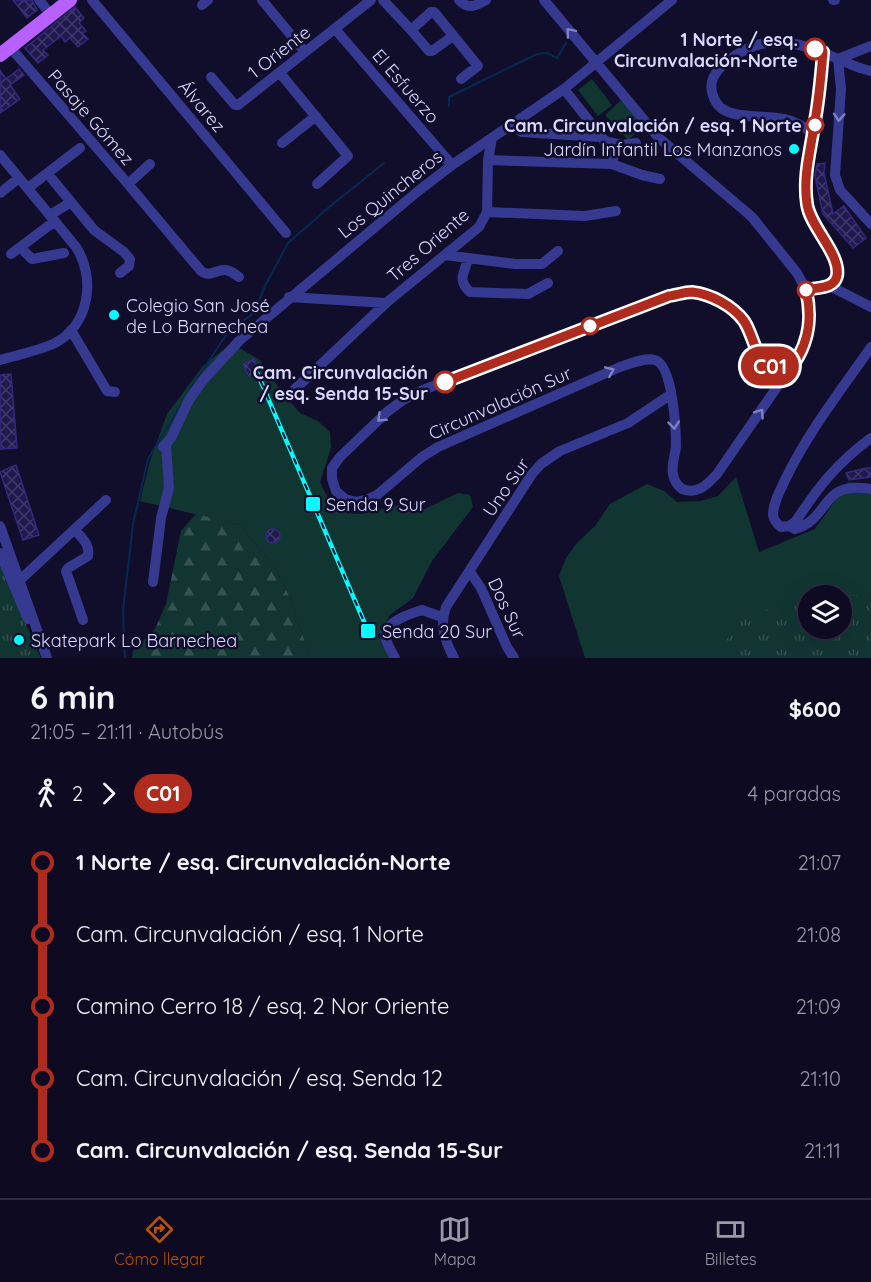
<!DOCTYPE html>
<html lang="es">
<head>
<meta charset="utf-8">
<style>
	body { margin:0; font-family:Quicksand,sans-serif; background:#1b182e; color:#f1f3f6; height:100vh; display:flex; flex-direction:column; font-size:22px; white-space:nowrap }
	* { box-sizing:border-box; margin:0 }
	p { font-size:20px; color:#9a9aa5 }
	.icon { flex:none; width:33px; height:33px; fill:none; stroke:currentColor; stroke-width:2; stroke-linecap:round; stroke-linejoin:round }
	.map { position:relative; height:658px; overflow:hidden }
	.side { display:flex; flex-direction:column; background:#0d0a21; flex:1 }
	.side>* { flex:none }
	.badge { padding:0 12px; border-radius:20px; font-size:21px; line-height:39px }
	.buttons { position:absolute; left:798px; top:585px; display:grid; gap:12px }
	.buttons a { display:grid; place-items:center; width:54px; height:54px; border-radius:50%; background:#0d0a21; box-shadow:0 6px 24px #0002,0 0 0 2px #2d2b3f; font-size:30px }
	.map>.badge { position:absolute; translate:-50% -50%; box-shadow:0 0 0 3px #fff }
	.legs { display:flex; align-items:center; gap:9px; height:66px; padding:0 30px; font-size:20px }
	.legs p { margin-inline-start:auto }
	.overview { display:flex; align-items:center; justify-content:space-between; height:102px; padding:0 30px }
	h1 { font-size:33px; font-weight:700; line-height:45px }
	ul { padding:0 30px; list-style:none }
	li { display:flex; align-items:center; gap:21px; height:72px; font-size:22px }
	li i { display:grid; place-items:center; width:9px; height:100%; margin:0 8px; background:currentColor }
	li i::after { content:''; width:15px; height:15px; margin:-8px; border:4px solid; border-radius:50%; background:#0d0a21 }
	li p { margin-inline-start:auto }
	li:first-child i { background:linear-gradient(#0000 50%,currentColor 0) }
	li:last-child i { background:linear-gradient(currentColor 50%,#0000 0) }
	.dock { display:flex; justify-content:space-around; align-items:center; height:84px; border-top:2px solid #2d2b3f; background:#0d0a21; font-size:16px; color:#9a9aa5 }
	.dock a { display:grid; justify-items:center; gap:3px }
	.dock .active { color:#b45309 }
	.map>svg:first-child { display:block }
	.grass { fill:#113632; fill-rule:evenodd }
	.forest { fill:url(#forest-firs) }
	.park { fill:url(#park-tufts) }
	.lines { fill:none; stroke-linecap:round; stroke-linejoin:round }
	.stream { stroke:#072852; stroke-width:2 }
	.building { fill:url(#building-cross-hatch); stroke:#32287d; stroke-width:1.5 }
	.minor { stroke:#35398f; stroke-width:10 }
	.major { stroke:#b760ff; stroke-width:14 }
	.rail-casing { stroke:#05faff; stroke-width:4.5 }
	.rail { stroke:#110e2c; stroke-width:2; stroke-dasharray:7; stroke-linecap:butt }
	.oneway { stroke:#7f81c1 }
	.line-1-casing { stroke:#fff; stroke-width:14 }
	.line-1 { stroke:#af2b1e; stroke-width:9 }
	.stop-1-dot { fill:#fff; stroke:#af2b1e; stroke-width:3 }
	.poi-dot { fill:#05faff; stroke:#110e2c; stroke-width:2 }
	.labels { text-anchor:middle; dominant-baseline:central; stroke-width:5; stroke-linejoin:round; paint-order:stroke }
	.stop-label { font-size:18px; font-weight:bold; fill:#dad9ff; stroke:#110e2c; text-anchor:end }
	.street-label { font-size:18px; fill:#dad9ff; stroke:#110e2c }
	.poi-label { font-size:18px; fill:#dad9ff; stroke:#110e2c; text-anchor:start }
</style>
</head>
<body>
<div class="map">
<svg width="871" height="658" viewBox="0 0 871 658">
	<defs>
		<pattern id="forest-firs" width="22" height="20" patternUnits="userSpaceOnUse" patternTransform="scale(1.5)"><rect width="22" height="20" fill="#113632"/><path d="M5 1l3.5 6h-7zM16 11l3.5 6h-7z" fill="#335251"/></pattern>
		<pattern id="park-tufts" width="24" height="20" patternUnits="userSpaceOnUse" patternTransform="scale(1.5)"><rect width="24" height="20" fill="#113632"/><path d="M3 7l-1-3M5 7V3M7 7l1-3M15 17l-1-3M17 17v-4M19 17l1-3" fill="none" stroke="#335251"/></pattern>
		<pattern id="building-cross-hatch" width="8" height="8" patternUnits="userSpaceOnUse" patternTransform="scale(1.5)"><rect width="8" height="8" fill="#1f194f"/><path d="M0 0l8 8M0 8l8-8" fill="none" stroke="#3f3a69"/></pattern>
	</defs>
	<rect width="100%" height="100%" fill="#110e2c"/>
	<path class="grass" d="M592,79L612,105L598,116L578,90Z
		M621,100L644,126L628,140L605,115Z
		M229,345L241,349L260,360L281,391L300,413L318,421L330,432L331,448L320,482C342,534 372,508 413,502L423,510L458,493L470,495L473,507L432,561L413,598L390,615L378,636L390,658H310L292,602L276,569L240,525L140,501L150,461L167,414L203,366Z
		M736,477L759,552L815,529L848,482L871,485V658H585L559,576L566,558L577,543L595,526L610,504L647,484L664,491L677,502L700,501L718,496ZM808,596H842V628H808Z"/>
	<path class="forest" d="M196,514L240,525L276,569L292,602L310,658H132L133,651L155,629L166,604L181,531Z"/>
	<path class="park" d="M0,565L4,575L41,658H0Z
		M834,595H858L871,603V658H718L737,620L765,610L808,602V628H842V596Z"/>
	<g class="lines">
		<path class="stream" d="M449,106V97L537,54L547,53L557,58L566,43
			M191,388L228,332L254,313L265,286L288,243L328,208L384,163
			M125,658L123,611L133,524L148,459L181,405"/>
	</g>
	<path class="building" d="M13,0H32L37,10L27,18Z
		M75,7L84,18L79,23L86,31L82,33L88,39L78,47L70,38L65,42L61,36L43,50L48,55L38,63L25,48Z
		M19,69L24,75L10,85L20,99L0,113V70L6,79Z
		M825,163L824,173L833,214L844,206L866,238L853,248L823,214L815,176L817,164Z
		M254,359L259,371L249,376L243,364Z
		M11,374L17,448L0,449V375Z
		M16,465L39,535L23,540L0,472Z
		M866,468H871V477L849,480L846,473Z
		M266 536a7 7 0 1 1 14 0a7 7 0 1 1-14 0Z
		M371,624L375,634L366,639L361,629Z"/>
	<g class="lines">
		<path class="minor" d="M39,0L51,15
			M92,0L286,233
			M262,0L305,52
			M383,0L411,30L431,12H434L478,66L461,79
			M459,0C467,10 476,6 486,0
			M544,0L659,138L752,217L797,273L806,290L810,320L807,340L795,361L717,474C707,485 697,495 682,489C677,485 674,481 673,474C671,465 675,456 676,447C676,430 673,365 655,360C644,357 630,364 620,367L438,447L422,457L377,495L366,500L356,502L345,499L336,491L332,479V468L340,457L387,412L403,400L423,390L669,296C676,295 685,292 692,292C714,294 739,309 748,329C755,345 756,363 776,367L795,361
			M833,0H835
			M202,5L208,0
			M335,29L452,165
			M411,30L429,51H432L453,36
			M10,47L128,184L150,164
			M838,59L841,89L835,175L840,190L871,224
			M838,59L871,46
			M280,73L348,156L317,184
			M211,77L235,105H238L371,0
			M564,89L612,150L614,155L612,164
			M512,124L522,132L600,137
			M813,133C804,127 795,121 784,119C767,115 735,119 721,108C713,101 709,88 713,78C718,67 729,59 739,53C772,33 804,44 836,58C848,63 859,69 871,71
			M604,141L622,145L636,143
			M282,143L316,116
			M0,155L76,247C96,278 90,326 53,344C37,351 17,355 0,360
			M488,160L612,164L642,175L660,179
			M52,179L94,230L124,252L130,259L129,266L120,273
			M128,184L201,271C210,278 216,269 226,270C231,271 235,274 239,277
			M28,188L80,148
			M0,193L19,178
			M487,212L585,216L616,211
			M50,215L71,202
			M20,247L32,259L64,253
			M11,254L55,221
			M445,255L515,264H542L558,251
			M468,259C464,274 457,280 470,292L528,294L548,283
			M830,286L871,307
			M806,290C818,287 834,289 837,276C841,254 810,227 807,204C803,178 809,156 814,131C818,104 821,79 823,52
			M289,297L386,303
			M71,330L107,391L115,392
			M871,347C841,390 808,432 785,480C780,491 773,503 773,515C774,521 777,524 781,527L789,526L796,521C818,487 838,462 871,438
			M294,390L386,303L479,227L487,212L488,160L492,138
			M163,447L171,438L189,400L204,379L239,341L417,192L452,165L564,89L672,0
			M0,526L47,658
			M789,526L795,529C832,518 819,480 871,489
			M75,530C82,538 90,544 88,556L68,568L66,571L83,620
			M0,553L28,619
			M470,572L481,588L507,647L514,658
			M20,580L106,500
			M153,582L161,518L169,488L166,445
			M395,658C392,652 386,643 385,636C384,622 412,613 422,610L442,617
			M454,658C445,641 439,625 446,607L532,474L541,464L560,451L628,423L670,395"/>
		<path class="major" d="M0,55L70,0"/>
		<g class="rail-casing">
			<path id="rail" d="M255,368L368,631"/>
		</g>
		<use href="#rail" class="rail"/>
	</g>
	<defs><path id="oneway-chevron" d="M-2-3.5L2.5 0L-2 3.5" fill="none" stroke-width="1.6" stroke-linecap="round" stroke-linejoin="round" transform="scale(1.5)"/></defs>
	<g class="oneway">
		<use href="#oneway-chevron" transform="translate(570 32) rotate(-130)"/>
		<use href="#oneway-chevron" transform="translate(839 117) rotate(94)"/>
		<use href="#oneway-chevron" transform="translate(610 371) rotate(-23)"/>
		<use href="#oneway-chevron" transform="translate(760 413) rotate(-55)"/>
		<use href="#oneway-chevron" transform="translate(381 418) rotate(137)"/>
		<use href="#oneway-chevron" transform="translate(674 425) rotate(84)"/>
	</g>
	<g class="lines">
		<g class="line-1-casing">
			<path id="line-1" d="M445,382L669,296C676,295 685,292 692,292C711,294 733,306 744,321C758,342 756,383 795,362C810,339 812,316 806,290C818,287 834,289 837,276C841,254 810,227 807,204C803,177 810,153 814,126C819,101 821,77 823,52L815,49"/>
		</g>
		<use href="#line-1" class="line-1"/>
	</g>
	<g class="stop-1-dot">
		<circle cx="815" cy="49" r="10"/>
		<circle cx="815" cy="125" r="8"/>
		<circle cx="806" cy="290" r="8"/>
		<circle cx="590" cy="326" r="8"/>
		<circle cx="445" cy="382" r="10"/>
	</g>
	<g class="poi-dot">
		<circle cx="794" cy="149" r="6"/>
		<circle cx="114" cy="315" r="6"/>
		<rect x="305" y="496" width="16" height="16" rx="3"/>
		<rect x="360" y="623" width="16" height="16" rx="3"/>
		<circle cx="19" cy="640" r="6"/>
	</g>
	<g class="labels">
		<g class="stop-label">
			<text x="798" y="39">1 Norte / esq.<tspan x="798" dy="21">Circunvalación-Norte</tspan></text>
			<text x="802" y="125">Cam. Circunvalación / esq. 1 Norte</text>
			<text x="428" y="372">Cam. Circunvalación<tspan x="428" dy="21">/ esq. Senda 15-Sur</tspan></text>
		</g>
		<g class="street-label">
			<text transform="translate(279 52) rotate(-38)">1 Oriente</text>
			<text transform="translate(406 86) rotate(49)">El Esfuerzo</text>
			<text transform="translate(202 106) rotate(50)">Álvarez</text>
			<text transform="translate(91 117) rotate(49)">Pasaje Gómez</text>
			<text transform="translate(390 194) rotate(-39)">Los Quincheros</text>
			<text transform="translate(428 245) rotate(-41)">Tres Oriente</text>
			<text transform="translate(500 403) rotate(-24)">Circunvalación Sur</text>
			<text transform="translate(506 487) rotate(-55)">Uno Sur</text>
			<text transform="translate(507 608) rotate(65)">Dos Sur</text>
		</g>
		<g class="poi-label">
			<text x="782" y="149" text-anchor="end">Jardín Infantil Los Manzanos</text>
			<text x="126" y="305">Colegio San José<tspan x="126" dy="21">de Lo Barnechea</tspan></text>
			<text x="326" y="504">Senda 9 Sur</text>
			<text x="382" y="631">Senda 20 Sur</text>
			<text x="31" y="640">Skatepark Lo Barnechea</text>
		</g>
	</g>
</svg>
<div class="buttons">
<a><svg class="icon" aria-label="layers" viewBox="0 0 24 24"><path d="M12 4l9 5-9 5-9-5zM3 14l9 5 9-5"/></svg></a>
</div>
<b class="badge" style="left:770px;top:366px;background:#af2b1e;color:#fff">C01</b>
</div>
<section class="side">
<div class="overview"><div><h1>6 min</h1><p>21:05 – 21:11 · Autobús</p></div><b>$600</b></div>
<div class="legs"><svg class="icon" aria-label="walk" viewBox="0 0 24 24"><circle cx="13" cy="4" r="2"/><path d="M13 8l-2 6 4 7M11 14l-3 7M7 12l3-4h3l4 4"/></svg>2<svg class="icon" aria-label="forward" viewBox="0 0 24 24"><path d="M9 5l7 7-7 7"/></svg><b class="badge" style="background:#af2b1e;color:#fff">C01</b><p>4 paradas</p></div>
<ul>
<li><i style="color:#af2b1e"></i><b>1 Norte / esq. Circunvalación-Norte</b><p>21:07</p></li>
<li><i style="color:#af2b1e"></i><span>Cam. Circunvalación / esq. 1 Norte</span><p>21:08</p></li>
<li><i style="color:#af2b1e"></i><span>Camino Cerro 18 / esq. 2 Nor Oriente</span><p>21:09</p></li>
<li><i style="color:#af2b1e"></i><span>Cam. Circunvalación / esq. Senda 12</span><p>21:10</p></li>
<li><i style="color:#af2b1e"></i><b>Cam. Circunvalación / esq. Senda 15-Sur</b><p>21:11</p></li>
</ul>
</section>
<nav class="dock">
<a class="active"><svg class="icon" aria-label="directions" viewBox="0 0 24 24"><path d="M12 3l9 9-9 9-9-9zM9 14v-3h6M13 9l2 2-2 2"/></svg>Cómo llegar</a>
<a><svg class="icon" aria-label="map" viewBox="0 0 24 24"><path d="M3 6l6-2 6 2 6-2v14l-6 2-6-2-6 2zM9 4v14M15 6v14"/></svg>Mapa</a>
<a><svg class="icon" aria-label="tickets" viewBox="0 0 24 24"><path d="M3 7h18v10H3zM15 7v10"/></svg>Billetes</a>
</nav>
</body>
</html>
